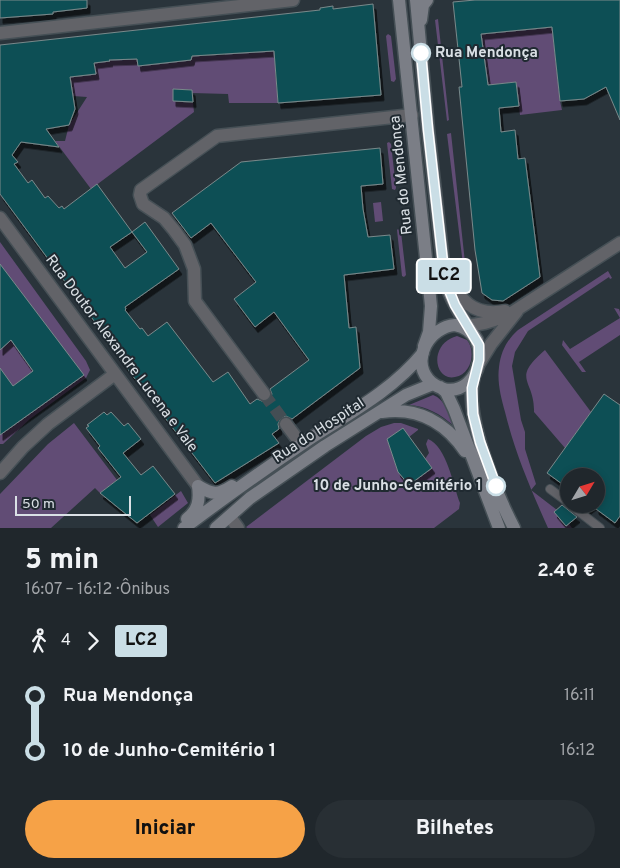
<!DOCTYPE html>
<html lang="pt">
<head>
<meta charset="utf-8">
<style>
	body { margin:0; font-family:Overpass,sans-serif; background:#282f34; color:#f1f3f6; height:100vh; display:flex; flex-direction:column; font-size:19px; white-space:nowrap }
	* { box-sizing:border-box; margin:0 }
	p { font-size:16px; color:#a2a5a9 }
	.icon { flex:none; width:28px; height:28px; fill:none; stroke:currentColor; stroke-width:2; stroke-linecap:round; stroke-linejoin:round }
	.map { position:relative; height:528px; overflow:hidden }
	.panel { display:flex; flex-direction:column; background:#20272c; flex:1 }
	.panel>* { flex:none }
	.badge { padding:0 10px; border-radius:4px; font-size:18px; line-height:32px }
	.needle { width:32px; rotate:52deg }
	.tools { position:absolute; left:560px; top:468px; display:grid; gap:10px }
	.tools a { display:grid; place-items:center; width:45px; height:45px; border-radius:50%; background:#20272c; box-shadow:0 2px 8px #0003,0 0 0 1px #3d4448; font-size:25px }
	.scale { position:absolute; left:15px; bottom:12px; width:116px; box-sizing:border-box; padding-left:5px; border:2px solid #dae0e5; border-top:0; font-size:14px; line-height:18px; white-space:nowrap; color:#dae0e5; -webkit-text-stroke:4px #202a31; paint-order:stroke }
	.map>.badge { position:absolute; translate:-50% -50%; box-shadow:0 0 0 2px #fff }
	.legs { display:flex; align-items:center; gap:8px; height:55px; padding:0 25px; font-size:16px }
	.legs p { margin-inline-start:auto }
	.head { display:flex; align-items:center; justify-content:space-between; height:85px; padding:0 25px }
	h1 { font-size:28px; font-weight:800; line-height:38px }
	.button { display:flex; gap:10px; margin-top:auto; padding:10px 25px }
	.button a { flex:1; height:58px; border-radius:30px; background:#f6a247; color:#111; font-size:20px; font-weight:800; line-height:58px; text-align:center }
	.button a+a { background:#282f34; color:#f1f3f6 }
	ul { padding:0 25px; list-style:none }
	li { display:flex; align-items:center; gap:18px; height:55px; font-size:19px }
	li i { display:grid; place-items:center; width:8px; height:100%; margin:0 6px; background:currentColor }
	li i::after { content:''; width:12px; height:12px; margin:-6px; border:4px solid; border-radius:50%; background:#20272c }
	li p { margin-inline-start:auto }
	li:first-child i { background:linear-gradient(#0000 50%,currentColor 0) }
	li:last-child i { background:linear-gradient(currentColor 50%,#0000 0) }
	.map>svg:first-child { display:block }
	.green { fill:#614c75 }
	.building { fill:#115055; stroke:#79898b; fill-rule:evenodd; filter:url(#shadow) }
	.lines { fill:none; stroke-linecap:round; stroke-linejoin:round }
	.minor-tunnel { stroke:#444e54; stroke-width:12; stroke-dasharray:12 6; stroke-linecap:butt }
	.service-casing { stroke:#465056; stroke-width:10 }
	.minor-casing { stroke:#465056; stroke-width:15 }
	.tertiary-casing { stroke:#465056; stroke-width:15 }
	.secondary-casing { stroke:#465056; stroke-width:15 }
	.service { stroke:#626368; stroke-width:8 }
	.minor { stroke:#626368; stroke-width:12 }
	.tertiary { stroke:#626368; stroke-width:12 }
	.secondary { stroke:#7b7e86; stroke-width:12 }
	.line-1-casing { stroke:#fff; stroke-width:11 }
	.line-1 { stroke:#cadee6; stroke-width:8 }
	.stop-1-dot { fill:#fff; stroke:#cadee6; stroke-width:2.5 }
	.labels { text-anchor:middle; dominant-baseline:central; stroke-width:4; stroke-linejoin:round; paint-order:stroke }
	.stop-label { font-size:15px; font-weight:bold; fill:#dae0e5; stroke:#202a31; text-anchor:start }
	.street-label { font-size:15px; fill:#dae0e5; stroke:#202a31 }
</style>
</head>
<body>
<div class="map">
<svg width="620" height="528" viewBox="0 0 620 528">
	<defs>
		<filter id="shadow"><feDropShadow dx="3" dy="5.5" stdDeviation="0" flood-color="#0009"/></filter>
	</defs>
	<rect width="100%" height="100%" fill="#2a343b"/>
	<path class="green" d="M438,19L449,120L447,121L435,20Z
		M552,27L560,101L562,110L520,115L516,82L478,86L486,69L481,34Z
		M388,34L391,36L396,79L394,82L391,81L386,36Z
		M276,49L275,69L278,103H229L228,94L192,93V90L173,89V101L193,103L194,112L91,189L55,141H65L69,125L87,97L73,96L70,77L95,74L94,63L109,61V58L137,59L138,66L191,60L192,56L225,55V52L242,53Z
		M451,133L467,281H465L447,134Z
		M389,142L391,144L396,188L395,190L392,189L387,143Z
		M381,202L383,221L375,222L373,203Z
		M398,229L401,232L406,275L404,277L402,276L397,230Z
		M0,242L86,361L90,370L86,378L30,419L3,444H0Z
		M608,271L612,278L610,279L609,277L528,331L515,352L512,366L521,420L525,432V449L536,484L531,490L557,510L555,512L566,526L569,524L572,528H548C531,490 515,453 505,412C501,398 497,382 499,367C501,351 507,340 518,330Z
		M614,308L619,309L620,312V335L579,362L586,372H582L562,345L563,340L570,349L620,318Z
		M457,336L467,340C476,351 472,374 455,377C441,380 435,365 438,354C441,344 447,339 457,336Z
		M545,350L591,412L565,448L534,412C535,379 510,380 545,350Z
		M433,395C445,399 449,415 454,426C440,414 427,406 409,405Z
		M74,423L117,480L100,493L95,488L51,528H0V494L48,444Z
		M394,423H401L418,429V430L409,437L405,460L396,467L409,485L432,468L425,459L429,453L426,444L428,439C447,447 453,485 460,503L459,509L434,528H247L246,527L366,436L381,427Z
		M181,491L188,503L158,527L150,515Z"/>
	<path class="building" d="M0,0H87V8L53,12V14L0,18Z
		M475,0H620V120L606,87L584,99L560,101L552,27L481,34L488,85L516,82L519,106L499,108L501,132L515,130L518,159L525,158L540,277L503,301L492,300L482,293L475,250L459,87H462L453,2Z
		M373,4L381,95L278,103L274,51L192,56L191,60L138,66L137,59L109,60L110,61L94,63L96,74L70,77L75,109L69,125L46,129L59,147L21,142L12,155L18,162L14,164L28,183L32,180L45,198L48,196L59,208L62,206L64,209L97,184L132,232L145,222L179,269L125,307L126,309L125,310L140,329L142,328L148,336L167,322L213,382L228,372L250,404L257,399L264,402L269,400L272,394L270,389L309,360L274,312L255,327L234,299L256,282L211,223L191,238L172,213L241,162L380,148L383,184L361,186L363,209L368,237L390,235L394,269L344,275L349,328L356,327L360,368L292,419L286,416L281,418L278,424L279,429L272,434L279,443L215,483L119,358L105,338L106,337L0,194V45L320,10V8L333,6V9ZM132,232L147,252L125,268L110,247Z
		M173,89L192,90L193,102L173,101Z
		M0,264L84,375L0,435V368L13,386L33,371L11,340L0,350Z
		M604,394L620,405V516L615,523L596,509V476H569V489L547,473Z
		M104,412L107,415L111,412L124,426L128,423L141,439L123,453L141,475L153,466L175,494L137,523L100,493L121,477L98,448L100,446L86,428L89,426L87,425Z
		M403,428L432,468L409,485L398,472L387,439Z
		M578,504H594L586,510Z
		M562,505L577,517L566,526L554,512Z"/>
	<g class="lines">
		<path class="minor-tunnel" d="M264,394L286,424"/>
		<g class="service-casing">
			<path id="service" d="M550,489L569,503
				M569,504L600,528"/>
		</g>
		<g class="minor-casing">
			<path id="minor" d="M0,218L198,486
				M447,273C459,300 473,317 505,311
				M458,325C477,327 493,321 510,314L620,243
				M478,365L491,344L517,311
				M264,394L195,301L194,269L185,245L174,230L164,218L143,204L140,195L141,190L217,136L412,115
				M286,424L301,444
				M0,473L23,447L48,424L115,374
				M230,517L238,528"/>
		</g>
		<g class="tertiary-casing">
			<path id="tertiary" d="M0,33L293,0"/>
		</g>
		<g class="secondary-casing">
			<path id="secondary" d="M399,0L431,306L429,332L424,346
				M416,0L428,129L445,280C451,302 464,320 477,340
				M421,20L423,5L427,0
				M455,325C496,333 481,397 444,389C438,387 432,384 428,379C411,358 430,327 455,325Z
				M474,376C463,414 496,493 514,528
				M440,387L446,392L454,409L499,528
				M382,412C417,407 445,422 465,451
				M198,486C213,495 218,495 232,486
				M187,519C198,510 200,501 198,486
				M184,528C224,498 266,468 308,440C348,414 392,391 423,353
				M216,528L250,498L325,446L406,395L433,384"/>
		</g>
		<use href="#service" class="service"/>
		<use href="#minor" class="minor"/>
		<use href="#tertiary" class="tertiary"/>
		<use href="#secondary" class="secondary"/>
	</g>
	<g class="lines">
		<g class="line-1-casing">
			<path id="line-1" d="M421,53L428,129L445,280L455,305L479,345V360L472,388L473,414L480,442L496,486"/>
		</g>
		<use href="#line-1" class="line-1"/>
	</g>
	<g class="stop-1-dot">
		<circle cx="421" cy="53" r="9"/>
		<circle cx="496" cy="486" r="9"/>
	</g>
	<g class="labels">
		<g class="stop-label">
			<text x="435" y="53">Rua Mendonça</text>
			<text x="482" y="486" text-anchor="end">10 de Junho-Cemitério 1</text>
		</g>
		<g class="street-label">
			<text transform="translate(402 175) rotate(-96)">Rua do Mendonça</text>
			<text transform="translate(121 354) rotate(53)">Rua Doutor Alexandre Lucena e Vale</text>
			<text transform="translate(319 431) rotate(-33)">Rua do Hospital</text>
		</g>
	</g>
</svg>
<div class="tools">
<a><svg class="needle" viewBox="-14 -14 28 28"><path d="M0-13l5 13h-10z" fill="#e53935"/><path d="M0 13l5-13h-10z" fill="#a2a5a9"/></svg></a>
</div>
<div class="scale">50 m</div>
<b class="badge" style="left:444px;top:276px;background:#cadee6;color:#111">LC2</b>
</div>
<section class="panel">
<div class="head"><div><h1>5 min</h1><p>16:07 – 16:12 · Ônibus</p></div><b>2.40 €</b></div>
<div class="legs"><svg class="icon" aria-label="walk" viewBox="0 0 24 24"><circle cx="13" cy="4" r="2"/><path d="M13 8l-2 6 4 7M11 14l-3 7M7 12l3-4h3l4 4"/></svg>4<svg class="icon" aria-label="forward" viewBox="0 0 24 24"><path d="M9 5l7 7-7 7"/></svg><b class="badge" style="background:#cadee6;color:#111">LC2</b></div>
<ul>
<li><i style="color:#cadee6"></i><b>Rua Mendonça</b><p>16:11</p></li>
<li><i style="color:#cadee6"></i><b>10 de Junho-Cemitério 1</b><p>16:12</p></li>
</ul>
<div class="button"><a>Iniciar</a><a>Bilhetes</a></div>
</section>
</body>
</html>
